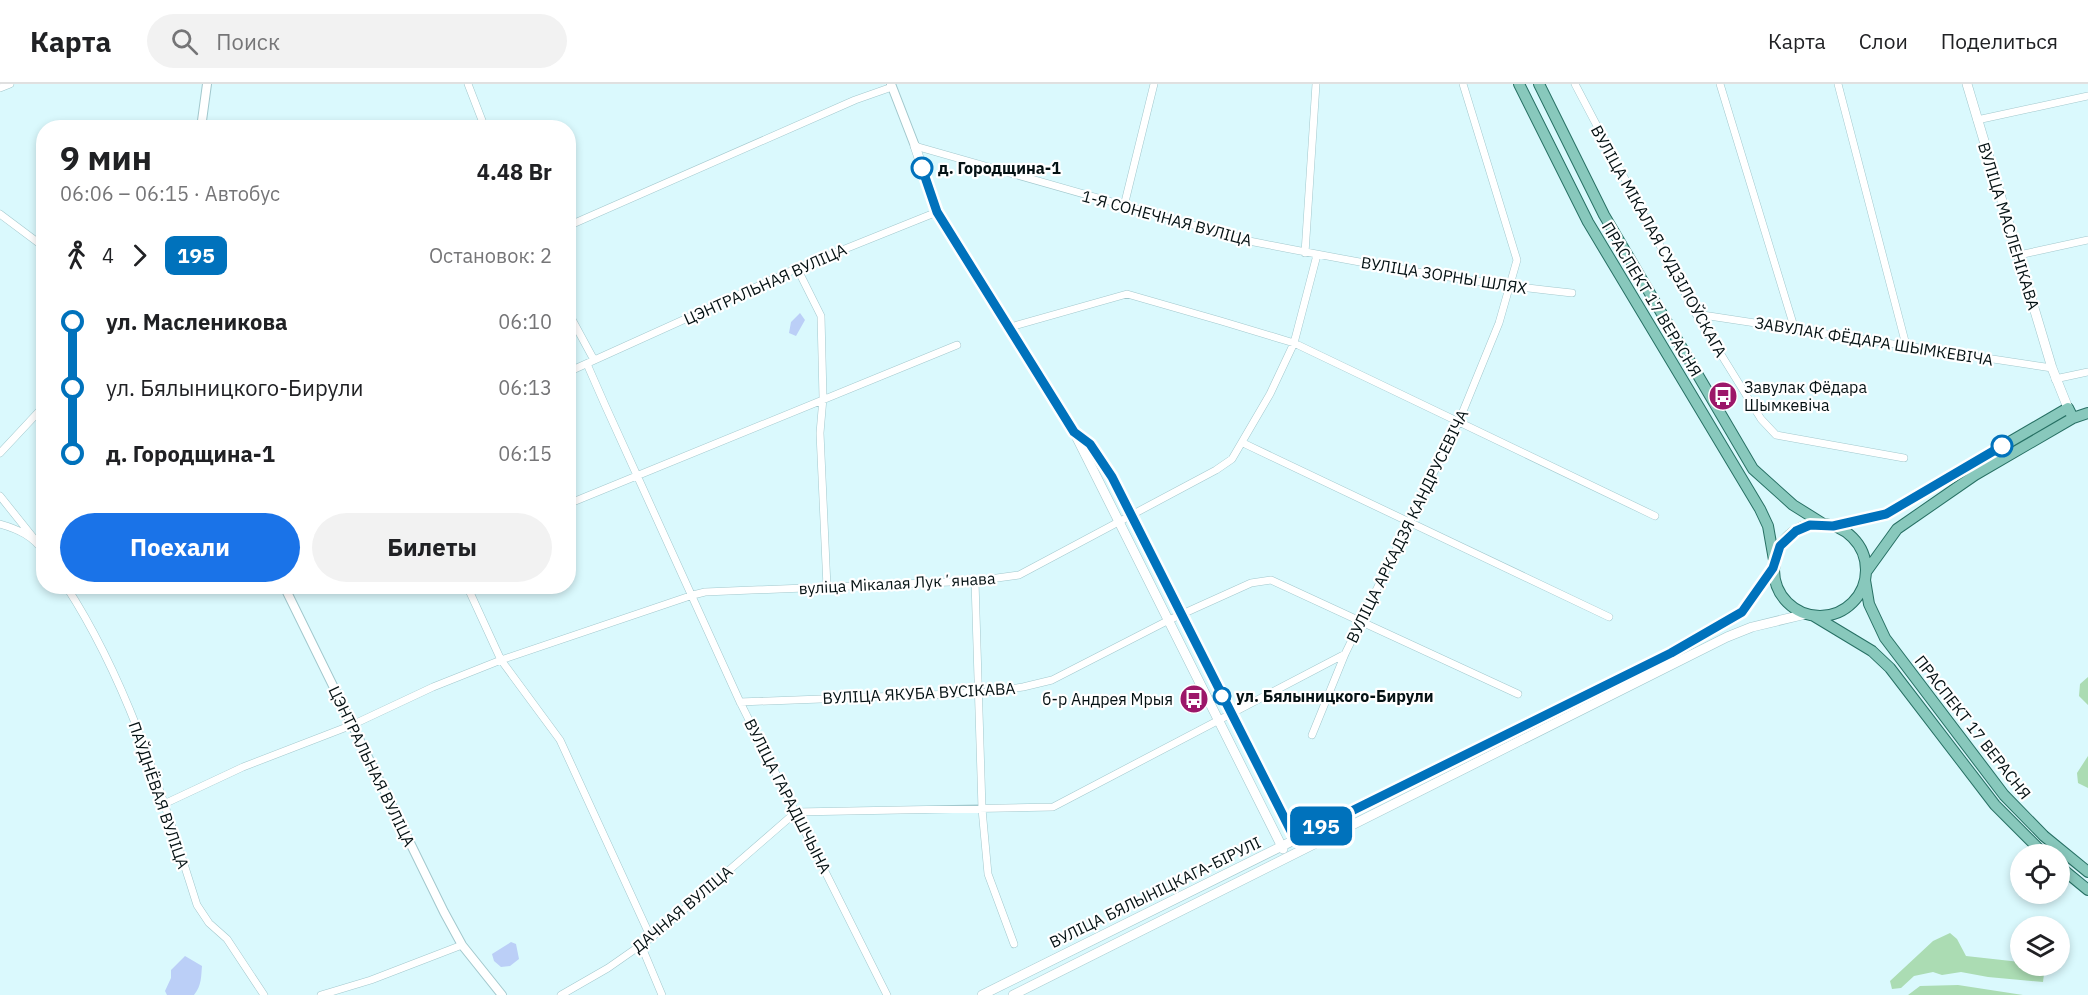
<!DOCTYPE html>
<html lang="ru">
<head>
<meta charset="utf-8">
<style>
	body { margin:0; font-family:"IBM Plex Sans",sans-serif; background:#f2f2f2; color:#202124; height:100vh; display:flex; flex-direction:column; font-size:22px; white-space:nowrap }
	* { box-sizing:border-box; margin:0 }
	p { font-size:20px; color:#757577 }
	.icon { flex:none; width:33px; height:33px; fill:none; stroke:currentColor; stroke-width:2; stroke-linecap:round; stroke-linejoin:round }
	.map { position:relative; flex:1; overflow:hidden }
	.sheet { position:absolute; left:36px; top:36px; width:540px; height:474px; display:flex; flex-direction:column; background:#fff; border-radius:24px; box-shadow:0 3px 9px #0003 }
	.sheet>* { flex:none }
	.badge { padding:0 12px; border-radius:9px; font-size:21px; line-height:39px }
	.fabs { position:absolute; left:2010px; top:760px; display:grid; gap:12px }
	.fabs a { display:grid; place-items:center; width:60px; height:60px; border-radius:50%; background:#fff; box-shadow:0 3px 9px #0003; font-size:30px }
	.map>.badge { position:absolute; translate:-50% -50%; box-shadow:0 0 0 3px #fff }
	.legs { display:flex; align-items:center; gap:9px; height:66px; padding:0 24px; font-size:20px }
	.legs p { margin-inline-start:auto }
	.head { display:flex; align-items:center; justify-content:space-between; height:102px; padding:0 24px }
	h1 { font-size:33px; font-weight:700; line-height:45px }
	.button { display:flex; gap:12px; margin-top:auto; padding:12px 24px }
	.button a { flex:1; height:69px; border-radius:36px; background:#1a73e8; color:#fff; font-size:24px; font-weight:700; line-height:69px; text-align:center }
	.button a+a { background:#f2f2f2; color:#202124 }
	ul { padding:0 24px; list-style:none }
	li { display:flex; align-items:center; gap:21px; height:66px; font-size:22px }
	li i { display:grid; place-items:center; width:9px; height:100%; margin:0 8px; background:currentColor }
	li i::after { content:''; width:15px; height:15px; margin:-8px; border:4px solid; border-radius:50%; background:#fff }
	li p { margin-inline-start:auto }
	li:first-child i { background:linear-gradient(#0000 50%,currentColor 0) }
	li:last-child i { background:linear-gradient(currentColor 50%,#0000 0) }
	header { display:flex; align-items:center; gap:36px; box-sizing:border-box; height:84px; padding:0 30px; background:#fff; border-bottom:2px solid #e0e0e0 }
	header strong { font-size:28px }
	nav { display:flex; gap:33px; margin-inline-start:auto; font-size:21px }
	.search { width:420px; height:54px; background:#f2f2f2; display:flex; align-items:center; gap:15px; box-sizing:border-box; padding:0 21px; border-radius:33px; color:#757577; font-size:22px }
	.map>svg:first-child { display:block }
	.green { fill:#abdcb3 }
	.water { fill:#bbcff7 }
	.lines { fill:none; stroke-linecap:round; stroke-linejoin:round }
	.minor-casing { stroke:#a2c8cd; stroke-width:8 }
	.tertiary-casing { stroke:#a2c8cd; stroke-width:10 }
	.secondary-casing { stroke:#a2c8cd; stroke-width:10 }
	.primary-casing { stroke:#277064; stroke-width:12 }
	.minor { stroke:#fff; stroke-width:7 }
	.tertiary { stroke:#fff; stroke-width:8 }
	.secondary { stroke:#fff; stroke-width:9 }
	.primary { stroke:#88c8bc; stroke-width:10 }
	.line-1-casing { stroke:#fff; stroke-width:14 }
	.line-1 { stroke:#0072bc; stroke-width:9 }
	.stop-1-dot { fill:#fff; stroke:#0072bc; stroke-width:3 }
	.labels { text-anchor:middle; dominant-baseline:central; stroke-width:4.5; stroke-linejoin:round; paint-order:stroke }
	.stop-label { font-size:16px; font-weight:bold; fill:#051214; stroke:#fff; text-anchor:start }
	.street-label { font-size:16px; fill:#051214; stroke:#fff }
	.poi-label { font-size:16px; fill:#051214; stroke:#fff; text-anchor:start }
</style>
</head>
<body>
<header>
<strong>Карта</strong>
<div class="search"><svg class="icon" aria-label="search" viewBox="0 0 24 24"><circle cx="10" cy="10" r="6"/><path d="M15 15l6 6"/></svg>Поиск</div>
<nav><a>Карта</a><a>Слои</a><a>Поделиться</a></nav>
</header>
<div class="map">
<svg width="2088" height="911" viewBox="0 0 2088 911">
	<rect width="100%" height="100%" fill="#daf9fd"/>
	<path class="green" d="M2088,593V621L2079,612L2080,600Z
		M2088,672V704L2078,699L2077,689Z
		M1950,849L1957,855L1966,872L2020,878V882H2045L2043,898L1988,893L1961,888L1942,891L1933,888L1914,892L1901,904L1892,905L1890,897L1933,857Z
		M1958,901L2023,911H1908L1920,902Z"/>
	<path class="water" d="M800,229L805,236L796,252L789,249L791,238Z
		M511,858L516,860L519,875L510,882L501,883L494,877L492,870Z
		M185,872L202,882C201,892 202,901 194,911H167L165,907L171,894V886Z"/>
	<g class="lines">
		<g class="minor-casing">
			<path id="minor" d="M468,0L485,44
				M1575,0L1696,230L1761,335L1776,351L1904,374
				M1720,0L1795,246
				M1838,0L1906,261
				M0,4L10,0
				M1977,36L2088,12
				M915,62L1249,157C1356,178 1463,198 1572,209
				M1124,122L1154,0
				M0,130L44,163
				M568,142L855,16L892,3
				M1305,169L1316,0
				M2019,171L2088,156
				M800,183L801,192L821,232L823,314L820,349L827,503
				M568,228L594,276L587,280L605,321L740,618L887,911
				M1696,230L2052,284
				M1007,244L1127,210L1221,237L1294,259L1655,432
				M568,288L800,183L937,128
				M2055,295L2088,288
				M1243,359L1609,533
				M0,369L44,322
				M0,412L36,457
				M568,420L957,261
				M0,440C18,445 33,452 44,468
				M975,497L982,725L988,790L1014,860
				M66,502C129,599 162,711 197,821L209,839L227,855L264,911
				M467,502L501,576L560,656L651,854
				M740,618L979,609L1023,603L1052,596L1169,536L1251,499L1271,496L1518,610
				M1312,651L1345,570L1459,337L1499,239L1517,176L1463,0
				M164,720L243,683L352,641L433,603L501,576L693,511L705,508L975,497L1019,491L1216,386L1232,375L1270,310L1294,259L1317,171
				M641,861L662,911
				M321,911L371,896L462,861
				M561,911L608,884L651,854L796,728L1053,723L1345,570"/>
		</g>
		<g class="tertiary-casing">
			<path id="tertiary" d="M891,0L915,62
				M201,44L207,0
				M284,502L444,828L462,861L502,911"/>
		</g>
		<g class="secondary-casing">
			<path id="secondary" d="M1967,0L2052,284L2068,324
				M915,62L937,128L1074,348L1283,765
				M1076,350C1103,370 1115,400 1131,429L1297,758
				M982,911L1671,569L1742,528L1773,484
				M1013,911L1727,553L1752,543L1806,530"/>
		</g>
		<g class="primary-casing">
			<path id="primary" d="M1519,0L1588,138L1760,425L1768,442L1774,476
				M1539,0L1604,131L1753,385L1793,421L1825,441
				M1774 486a46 46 0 1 1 92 0a46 46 0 1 1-92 0Z
				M1833,442L1886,430L2068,324L2073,334L2088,329
				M1866,488L1897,445L1975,391L2073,334
				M1865,496L1869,520L1885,554L2004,711L2044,752L2088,788
				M1814,532L1872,567L1890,584L1995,721L2045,771
				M2060,783L2088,806"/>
		</g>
		<use href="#minor" class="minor"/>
		<use href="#tertiary" class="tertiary"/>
		<use href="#secondary" class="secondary"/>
		<use href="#primary" class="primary"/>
	</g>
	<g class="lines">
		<g class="line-1-casing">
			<path id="line-1" d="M922,84L937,128L1074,348L1090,360L1112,393L1295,755L1671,569L1742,528L1773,484L1780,462L1796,447L1810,441L1833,442L1886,430L2002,362"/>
		</g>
		<use href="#line-1" class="line-1"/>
	</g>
	<defs>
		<g id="bus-disc" transform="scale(1.5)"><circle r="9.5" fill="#9c1769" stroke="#fff"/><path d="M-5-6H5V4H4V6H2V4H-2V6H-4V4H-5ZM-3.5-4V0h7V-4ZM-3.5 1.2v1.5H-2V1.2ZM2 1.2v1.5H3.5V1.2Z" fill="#fff"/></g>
	</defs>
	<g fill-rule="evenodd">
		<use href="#bus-disc" x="1723" y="312"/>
		<use href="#bus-disc" x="1194" y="615"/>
	</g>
	<g class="stop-1-dot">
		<circle cx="922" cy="84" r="10"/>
		<circle cx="2002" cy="362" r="10"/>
		<circle cx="1222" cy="612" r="8"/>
	</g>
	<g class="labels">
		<g class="stop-label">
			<text x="938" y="84">д. Городщина-1</text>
			<text x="1236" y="612">ул. Бялыницкого-Бирули</text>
		</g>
		<g class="street-label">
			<text transform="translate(1167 134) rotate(15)">1-Я СОНЕЧНАЯ ВУЛІЦА</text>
			<text transform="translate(2009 142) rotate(73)">ВУЛІЦА МАСЛЕНІКАВА</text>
			<text transform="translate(1659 157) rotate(61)">ВУЛІЦА МІКАЛАЯ СУДЗІЛОЎСКАГА</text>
			<text transform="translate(1444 191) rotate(9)">ВУЛІЦА ЗОРНЫ ШЛЯХ</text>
			<text transform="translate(765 200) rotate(-24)">ЦЭНТРАЛЬНАЯ ВУЛІЦА</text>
			<text transform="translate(1652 215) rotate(59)">ПРАСПЕКТ 17 ВЕРАСНЯ</text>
			<text transform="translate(1874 257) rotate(9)">ЗАВУЛАК ФЁДАРА ШЫМКЕВІЧА</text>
			<text transform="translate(1407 442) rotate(-64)">ВУЛІЦА АРКАДЗЯ КАНДРУСЕВІЧА</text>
			<text transform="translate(897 499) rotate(-3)">вуліца Мікалая Лукʼянава</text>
			<text transform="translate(919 609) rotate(-3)">ВУЛІЦА ЯКУБА ВУСІКАВА</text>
			<text transform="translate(1973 643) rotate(52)">ПРАСПЕКТ 17 ВЕРАСНЯ</text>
			<text transform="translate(372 682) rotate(64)">ЦЭНТРАЛЬНАЯ ВУЛІЦА</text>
			<text transform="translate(159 711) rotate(71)">ПАЎДНЁВАЯ ВУЛІЦА</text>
			<text transform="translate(788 712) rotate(63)">ВУЛІЦА ГАРАДШЧЫНА</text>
			<text transform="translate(1155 808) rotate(-26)">ВУЛІЦА БЯЛЫНІЦКАГА-БІРУЛІ</text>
			<text transform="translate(682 825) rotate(-40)">ДАЧНАЯ ВУЛІЦА</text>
		</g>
		<g class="poi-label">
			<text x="1744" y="303">Завулак Фёдара<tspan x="1744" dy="18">Шымкевіча</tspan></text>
			<text x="1173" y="615" text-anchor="end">б-р Андрея Мрыя</text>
		</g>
	</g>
</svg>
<div class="fabs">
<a><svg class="icon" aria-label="locate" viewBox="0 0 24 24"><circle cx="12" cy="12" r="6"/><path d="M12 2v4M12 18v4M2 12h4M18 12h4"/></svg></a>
<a><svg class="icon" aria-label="layers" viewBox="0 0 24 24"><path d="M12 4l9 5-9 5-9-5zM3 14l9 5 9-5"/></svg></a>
</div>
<b class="badge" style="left:1321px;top:742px;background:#0072bc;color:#fff">195</b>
<section class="sheet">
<div class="head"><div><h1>9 мин</h1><p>06:06 – 06:15 · Автобус</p></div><b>4.48 Br</b></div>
<div class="legs"><svg class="icon" aria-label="walk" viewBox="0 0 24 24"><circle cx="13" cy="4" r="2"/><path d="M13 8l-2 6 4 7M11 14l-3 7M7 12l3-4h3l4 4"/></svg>4<svg class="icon" aria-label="forward" viewBox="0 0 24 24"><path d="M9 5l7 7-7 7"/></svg><b class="badge" style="background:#0072bc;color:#fff">195</b><p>Остановок: 2</p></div>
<ul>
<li><i style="color:#0072bc"></i><b>ул. Масленикова</b><p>06:10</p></li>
<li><i style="color:#0072bc"></i><span>ул. Бялыницкого-Бирули</span><p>06:13</p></li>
<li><i style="color:#0072bc"></i><b>д. Городщина-1</b><p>06:15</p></li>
</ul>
<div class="button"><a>Поехали</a><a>Билеты</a></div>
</section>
</div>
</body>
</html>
